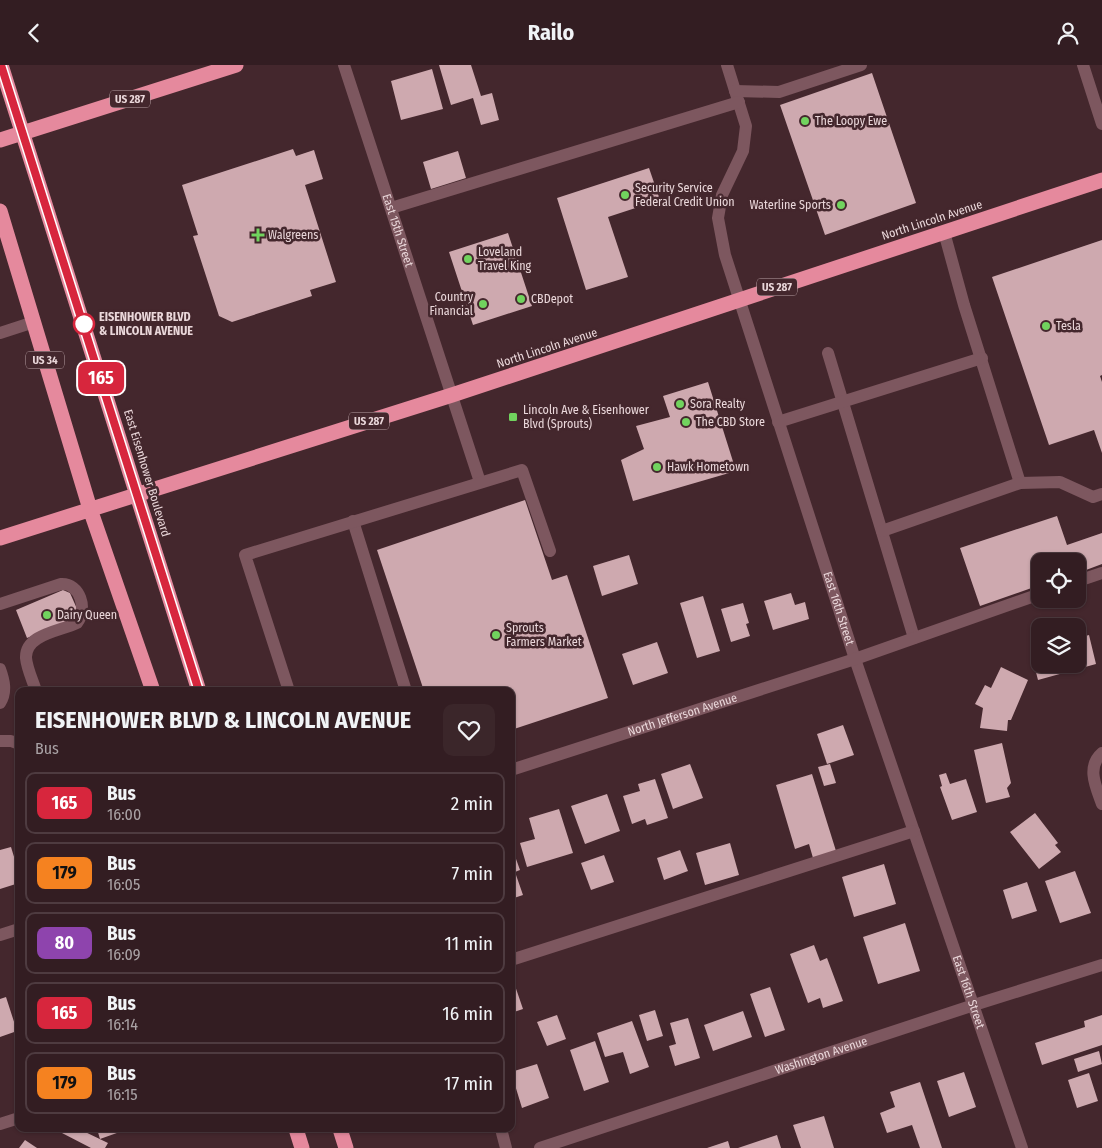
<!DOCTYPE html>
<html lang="en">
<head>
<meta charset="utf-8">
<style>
	body { margin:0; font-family:"Fira Sans Condensed",sans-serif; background:#3b262a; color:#f1f3f6; height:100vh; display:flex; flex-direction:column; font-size:19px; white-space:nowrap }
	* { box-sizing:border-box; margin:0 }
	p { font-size:16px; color:#a9a2a5 }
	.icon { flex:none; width:28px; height:28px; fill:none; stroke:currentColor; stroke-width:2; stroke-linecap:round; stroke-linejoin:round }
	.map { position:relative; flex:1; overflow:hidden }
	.drawer { position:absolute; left:15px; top:622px; width:500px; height:445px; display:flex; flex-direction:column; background:#331d22; border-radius:10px; box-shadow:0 1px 4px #0004,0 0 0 1px #4e3b40 }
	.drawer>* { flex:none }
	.badge { padding:0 10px; border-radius:8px; font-size:18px; line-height:32px }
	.controls { position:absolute; left:1031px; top:488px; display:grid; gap:10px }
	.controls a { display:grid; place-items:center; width:55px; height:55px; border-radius:10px; background:#331d22; box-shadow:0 1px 4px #0004,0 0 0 1px #4e3b40; font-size:25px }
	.map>.badge { position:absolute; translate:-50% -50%; box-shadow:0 0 0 2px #fff }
	.round { display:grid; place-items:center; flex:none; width:52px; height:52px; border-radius:10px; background:#3b262a }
	.head { display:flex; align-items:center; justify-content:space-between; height:85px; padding:0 20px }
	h1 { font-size:24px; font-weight:700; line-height:38px }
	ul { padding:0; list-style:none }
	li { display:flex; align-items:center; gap:15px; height:62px; margin:0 10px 8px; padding:0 10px; border:2px solid #4e3b40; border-radius:10px }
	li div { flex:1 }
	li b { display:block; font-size:19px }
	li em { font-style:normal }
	li .badge { min-width:55px; font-weight:700; text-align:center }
	header { display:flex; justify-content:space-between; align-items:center; height:65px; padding:0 20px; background:#331d22; font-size:22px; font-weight:700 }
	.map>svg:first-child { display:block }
	.building { fill:#cea9af }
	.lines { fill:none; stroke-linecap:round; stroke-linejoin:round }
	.minor { stroke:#7d575f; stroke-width:12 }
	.highway { stroke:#e5899d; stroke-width:15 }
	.line-casing { stroke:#fff; stroke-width:11 }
	.line { stroke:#d7263d; stroke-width:8 }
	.poi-dot { fill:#71d35e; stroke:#44272d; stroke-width:2 }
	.stop-dot { fill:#fff; stroke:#d7263d; stroke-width:2.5 }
	.labels { text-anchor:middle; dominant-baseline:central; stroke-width:5; stroke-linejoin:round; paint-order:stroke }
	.shield { fill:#44272d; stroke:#b8a2a6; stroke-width:1 }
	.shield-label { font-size:11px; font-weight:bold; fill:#ead7da }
	.poi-label { font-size:12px; fill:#ead7da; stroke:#44272d; text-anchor:start }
	.street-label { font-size:12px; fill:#ead7da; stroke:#44272d }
	.stop-label { font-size:12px; font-weight:bold; fill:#ead7da; stroke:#44272d; text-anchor:start }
</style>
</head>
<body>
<header><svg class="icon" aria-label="back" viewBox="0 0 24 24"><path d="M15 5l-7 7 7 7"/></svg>Railo<svg class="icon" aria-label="person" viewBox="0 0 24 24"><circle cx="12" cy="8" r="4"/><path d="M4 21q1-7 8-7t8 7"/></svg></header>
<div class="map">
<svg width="1102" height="1083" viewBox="0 0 1102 1083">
	<rect width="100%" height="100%" fill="#44272d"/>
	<path class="building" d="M439,0H471L481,31L492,28L499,55L481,60L473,33L451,40Z
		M432,4L443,44L401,55L391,16Z
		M872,8L916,138L825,170L780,40Z
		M293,84L296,91L314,85L323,114L305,120L336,217L310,225L312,231L232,257L219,251L193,171L198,170L182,120Z
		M458,86L466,113L431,124L423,97Z
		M649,103L660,135L608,152L628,212L586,225L557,133Z
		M508,168L532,241L473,260L449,187Z
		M1102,175V310L1100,311L1102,317V388L1094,365L1049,380L992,212Z
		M708,317L736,406L633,436L621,395L644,384L636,361L670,352L663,331Z
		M525,435L552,515L567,510L608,633L511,665V626H424L377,485Z
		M1057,451L1067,480L1102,468V499L1078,508V496H1040V520L980,541L960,483Z
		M629,490L638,519L602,531L593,501Z
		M63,525L70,528L78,546L74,554L27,573L16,545Z
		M791,528L795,540L805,537L809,554L773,565L764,536Z
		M703,531L720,586L697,593L680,538Z
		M743,538L749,558L746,559L750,571L731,577L721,544Z
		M1089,570L1096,599L1038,615L1030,584L1040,582V599H1078V573Z
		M657,577L668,608L633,620L622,589Z
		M1001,602L1028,615L1011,655H1008L1007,666L980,663L983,643L975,639L985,620L991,623Z
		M843,660L854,690L827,699L817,669Z
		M1002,678L1011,718L1007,723L1010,732L986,738L974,685Z
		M690,699L703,733L673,744L661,709Z
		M830,699L836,718L824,721L818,702Z
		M946,708L950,719L966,714L977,747L952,755L940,722L942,721L939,710Z
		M812,709L836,786L813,793L809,779L795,784L776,720Z
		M655,714L668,753L647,760L645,754L632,759L623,731L640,726L638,719Z
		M607,729L620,766L585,779L571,741Z
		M559,744L573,788L527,802L520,778L535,774L529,753Z
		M1035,748L1058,778L1055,780L1061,787L1039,804L1010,767Z
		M730,778L739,810L705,820L696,788Z
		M511,780L520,805L515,807L523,830L511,834Z
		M11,782L19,808V818L0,824V785Z
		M680,785L688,806L664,815L657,793Z
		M604,790L614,817L591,825L581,798Z
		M884,799L896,839L854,852L842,812Z
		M1075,806L1091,848L1060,858L1045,816Z
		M1027,817L1037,846L1012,854L1003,825Z
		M905,858L920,906L878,919L863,872Z
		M814,880L820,896L827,893L843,936L823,943L820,933L808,938L790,889Z
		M511,909L523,944L511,948Z
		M770,922L785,965L765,972L750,929Z
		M6,932L17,966L0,972V934Z
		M655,945L663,971L647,976L639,950Z
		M743,946L752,972L713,986L704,960Z
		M557,950L566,974L547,981L537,957Z
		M1102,950V980L1042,1000L1035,978L1085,962L1084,956Z
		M688,953L700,993L675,1001L669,981L676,979L670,958Z
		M632,956L649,1002L630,1009L623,987L605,992L597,968Z
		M595,976L609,1017L584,1026L570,985Z
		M1099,986L1102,999L1078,1007L1074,994Z
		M537,999L549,1033L522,1043L511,1007Z
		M964,1007L976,1042L949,1052L937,1016Z
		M1089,1008L1098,1036L1077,1043L1068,1015Z
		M920,1017L942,1083H920L912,1060L887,1068L880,1048L895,1042L890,1027Z
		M824,1051L834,1083H801L793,1060Z
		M64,1064H79L108,1078L105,1083H91L62,1068Z
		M97,1064H128L100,1074Z
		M777,1070L781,1083H738Z
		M25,1075L37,1083H19Z
		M728,1076L730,1083H707Z"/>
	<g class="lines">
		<g class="minor">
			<path id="s1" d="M344,0L480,417"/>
			<path id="s2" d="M727,0L746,61L743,86L722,130L718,153L725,190L855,594L1022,1083"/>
			<path d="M1083,0L1102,59"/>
			<path d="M735,26L779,27L861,0"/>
			<path d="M391,143L739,37"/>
			<path d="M944,167L964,240L1020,418"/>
			<path d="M0,268L34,257"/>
			<path d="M828,288L914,573"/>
			<path d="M778,357L982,293"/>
			<path d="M353,456L406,626"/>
			<path d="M882,466L1020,418L1060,417L1093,432L1102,429"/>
			<path d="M1078,516L1102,508"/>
			<path d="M0,539L61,519C80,518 88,544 77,558C61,566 25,569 26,593C27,604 33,616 36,626"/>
			<path d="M0,604C4,615 7,627 0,638"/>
			<path d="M289,626L245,490L522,405L550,486"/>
			<path d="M0,676H11L19,679"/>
			<path d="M1102,688C1086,702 1096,722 1102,739"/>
			<path id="s3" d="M511,705L855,594L1040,529"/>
			<path d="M0,870L19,864"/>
			<path d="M511,895L914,766"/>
			<path d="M0,1059L19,1053"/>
			<path d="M501,1064L506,1083"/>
			<path id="s4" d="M540,1083L974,940L1102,900"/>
		</g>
		<path class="highway" d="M1,0L199,626
			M0,75L236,0
			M0,146L90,444L153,626
			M0,473L452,330L1102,115
			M296,1064L302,1083
			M340,1064L346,1083"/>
	</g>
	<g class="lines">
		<g class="line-casing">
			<path id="line" d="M1,0L199,626"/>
		</g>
		<use href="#line" class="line"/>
	</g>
	<g class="poi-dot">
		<circle cx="805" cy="56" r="5"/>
		<circle cx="625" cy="130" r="5"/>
		<circle cx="841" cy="140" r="5"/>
		<path d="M255.5 162.5h5v5h5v5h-5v5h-5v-5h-5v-5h5z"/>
		<circle cx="468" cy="194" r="5"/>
		<circle cx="521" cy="234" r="5"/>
		<circle cx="483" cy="239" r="5"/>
		<circle cx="1046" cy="261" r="5"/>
		<circle cx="680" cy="339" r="5"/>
		<rect x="508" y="347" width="10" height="10" rx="2.5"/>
		<circle cx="686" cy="357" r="5"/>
		<circle cx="657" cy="402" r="5"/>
		<circle cx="47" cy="550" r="5"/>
		<circle cx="496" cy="570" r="5"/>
	</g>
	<circle class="stop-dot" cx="84" cy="259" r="10"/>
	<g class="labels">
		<g class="shield">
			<rect x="110" y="25.5" width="40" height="17" rx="4"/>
			<rect x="757" y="213.5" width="40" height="17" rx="4"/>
			<rect x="26" y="286.5" width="38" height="17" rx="4"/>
			<rect x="349" y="347.5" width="40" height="17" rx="4"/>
		</g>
		<g class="shield-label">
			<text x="130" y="34">US 287</text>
			<text x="777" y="222">US 287</text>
			<text x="45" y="295">US 34</text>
			<text x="369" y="356">US 287</text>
		</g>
		<g class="poi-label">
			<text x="815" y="56">The Loopy Ewe</text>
			<text x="635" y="123">Security Service<tspan x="635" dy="14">Federal Credit Union</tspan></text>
			<text x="831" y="140" text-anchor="end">Waterline Sports</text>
			<text x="268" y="170">Walgreens</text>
			<text x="478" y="187">Loveland<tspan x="478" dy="14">Travel King</tspan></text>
			<text x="473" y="232" text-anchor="end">Country<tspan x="473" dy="14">Financial</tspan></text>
			<text x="531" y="234">CBDepot</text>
			<text x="1056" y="261">Tesla</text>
			<text x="690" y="339">Sora Realty</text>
			<text x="523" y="345">Lincoln Ave &amp; Eisenhower<tspan x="523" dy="14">Blvd (Sprouts)</tspan></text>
			<text x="696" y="357">The CBD Store</text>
			<text x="667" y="402">Hawk Hometown</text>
			<text x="57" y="550">Dairy Queen</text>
			<text x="506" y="563">Sprouts<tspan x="506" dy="14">Farmers Market</tspan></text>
		</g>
		<g class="street-label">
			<text transform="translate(932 155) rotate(-18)">North Lincoln Avenue</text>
			<text stroke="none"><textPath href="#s1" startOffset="174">East 15th Street</textPath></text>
			<text transform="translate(547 283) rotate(-18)">North Lincoln Avenue</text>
			<text transform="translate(147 408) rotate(73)">East Eisenhower Boulevard</text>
			<text stroke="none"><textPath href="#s2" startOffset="570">East 16th Street</textPath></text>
			<text stroke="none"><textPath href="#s3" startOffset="180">North Jefferson Avenue</textPath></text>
			<text stroke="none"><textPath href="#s2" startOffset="975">East 16th Street</textPath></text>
			<text stroke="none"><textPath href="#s4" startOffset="296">Washington Avenue</textPath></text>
		</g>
		<g class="stop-label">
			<text x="99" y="252">EISENHOWER BLVD<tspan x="99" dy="14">&amp; LINCOLN AVENUE</tspan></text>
		</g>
	</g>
</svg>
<div class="controls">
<a><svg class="icon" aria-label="locate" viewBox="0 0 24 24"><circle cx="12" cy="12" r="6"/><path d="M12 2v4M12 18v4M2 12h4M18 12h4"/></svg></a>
<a><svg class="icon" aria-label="layers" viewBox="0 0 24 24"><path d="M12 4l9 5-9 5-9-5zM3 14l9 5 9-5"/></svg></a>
</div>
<b class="badge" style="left:101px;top:313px;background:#d7263d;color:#fff">165</b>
<section class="drawer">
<div class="head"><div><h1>EISENHOWER BLVD &amp; LINCOLN AVENUE</h1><p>Bus</p></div><a class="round"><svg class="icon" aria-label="heart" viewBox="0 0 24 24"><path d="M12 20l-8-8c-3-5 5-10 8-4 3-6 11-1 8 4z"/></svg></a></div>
<ul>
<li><span class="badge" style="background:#d7263d;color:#fff">165</span><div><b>Bus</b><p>16:00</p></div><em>2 min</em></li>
<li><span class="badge" style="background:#f58220;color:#111">179</span><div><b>Bus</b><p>16:05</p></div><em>7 min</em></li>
<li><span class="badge" style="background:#8e44ad;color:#fff">80</span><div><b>Bus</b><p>16:09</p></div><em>11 min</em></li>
<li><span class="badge" style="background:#d7263d;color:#fff">165</span><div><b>Bus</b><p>16:14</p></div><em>16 min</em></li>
<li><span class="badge" style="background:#f58220;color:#111">179</span><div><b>Bus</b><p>16:15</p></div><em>17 min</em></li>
</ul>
</section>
</div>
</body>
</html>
